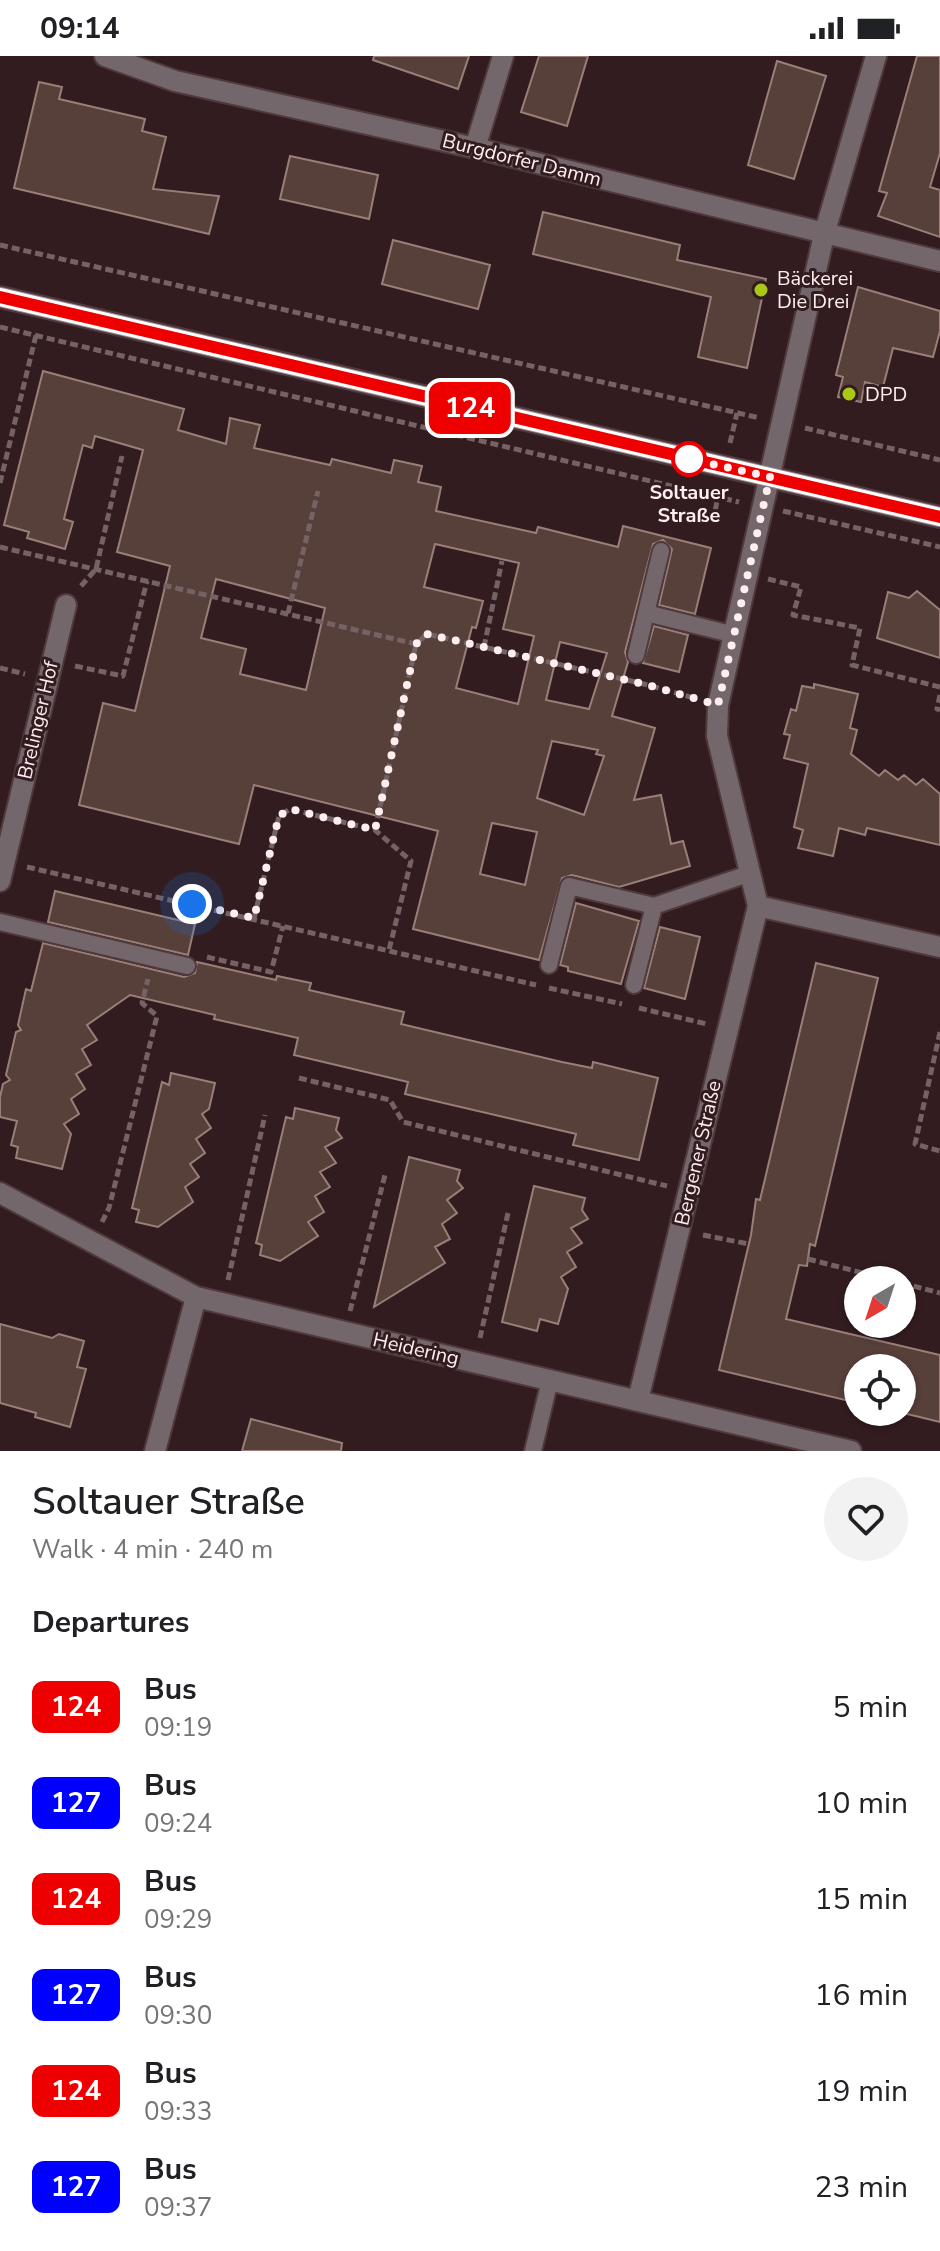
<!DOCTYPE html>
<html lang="en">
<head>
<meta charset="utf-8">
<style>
	body { margin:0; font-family:"Nunito Sans",sans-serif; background:#f2f2f2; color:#202124; height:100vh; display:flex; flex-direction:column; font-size:30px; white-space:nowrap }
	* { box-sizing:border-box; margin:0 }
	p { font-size:26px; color:#757577 }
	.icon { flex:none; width:44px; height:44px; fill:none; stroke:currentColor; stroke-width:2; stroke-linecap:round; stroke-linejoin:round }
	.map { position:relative; height:1395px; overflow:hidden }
	.side { display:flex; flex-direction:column; background:#fff; flex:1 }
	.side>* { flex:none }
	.badge { padding:0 16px; border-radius:12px; font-size:28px; line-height:52px }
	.needle { width:52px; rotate:219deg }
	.tools { position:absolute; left:844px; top:1210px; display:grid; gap:16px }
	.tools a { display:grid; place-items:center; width:72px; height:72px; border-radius:50%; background:#fff; box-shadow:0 2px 6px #0004; font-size:40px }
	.you { position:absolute; width:40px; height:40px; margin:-20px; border:6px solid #fff; border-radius:50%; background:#1a73e8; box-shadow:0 0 0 12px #1a73e833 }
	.map>.badge { position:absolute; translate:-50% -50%; box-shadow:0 0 0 4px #fff }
	h2 { padding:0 32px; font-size:30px; line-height:72px }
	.round { display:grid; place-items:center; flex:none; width:84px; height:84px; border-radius:42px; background:#f2f2f2 }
	.summary { display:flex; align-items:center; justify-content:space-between; height:136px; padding:0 32px }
	h1 { font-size:38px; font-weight:600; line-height:60px }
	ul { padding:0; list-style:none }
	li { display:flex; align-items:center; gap:24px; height:96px; padding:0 32px }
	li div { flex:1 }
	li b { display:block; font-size:30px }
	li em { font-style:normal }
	li .badge { min-width:88px; font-weight:700; text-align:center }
	.status { display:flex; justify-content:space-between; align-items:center; height:56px; padding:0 40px; background:#fff; direction:ltr }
	.status svg { height:22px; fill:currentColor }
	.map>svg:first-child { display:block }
	.building { fill:#573f3a; stroke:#9a7f79; stroke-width:2; fill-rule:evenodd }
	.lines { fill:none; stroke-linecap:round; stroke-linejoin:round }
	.lane-casing { stroke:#4f393c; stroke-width:20 }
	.street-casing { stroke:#4f393c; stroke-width:24 }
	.secondary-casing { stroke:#4f393c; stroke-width:24 }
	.path { stroke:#766264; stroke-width:5; stroke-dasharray:8 4; stroke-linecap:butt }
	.lane { stroke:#73676c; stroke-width:16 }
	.street { stroke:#73676c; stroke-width:20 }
	.secondary { stroke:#a08e96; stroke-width:20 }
	.line-casing { stroke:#fff; stroke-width:18 }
	.line { stroke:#e00; stroke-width:12 }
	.walk { stroke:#feeef0; stroke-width:8; stroke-dasharray:0 14.4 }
	.poi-dot { fill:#aac717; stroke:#321c1f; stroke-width:3 }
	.stop-dot { fill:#fff; stroke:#e00; stroke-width:4 }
	.labels { text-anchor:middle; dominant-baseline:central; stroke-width:6; stroke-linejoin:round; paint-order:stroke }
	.street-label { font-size:20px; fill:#feeef0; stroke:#321c1f }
	.poi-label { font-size:20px; fill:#feeef0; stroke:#321c1f; text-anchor:start }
	.stop-label { font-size:20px; font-weight:bold; fill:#feeef0; stroke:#321c1f }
</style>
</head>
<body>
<div class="status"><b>09:14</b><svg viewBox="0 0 49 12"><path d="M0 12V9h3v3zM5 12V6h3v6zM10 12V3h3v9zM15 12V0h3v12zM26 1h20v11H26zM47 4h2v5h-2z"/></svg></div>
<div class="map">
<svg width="940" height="1395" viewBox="0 0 940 1395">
	<rect width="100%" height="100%" fill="#321c1f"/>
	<path class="building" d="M374,0H469L458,33L373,4Z
		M539,0H588L567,70L521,56Z
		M917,0H940V97L930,131L940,134V181L878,160L887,137L879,135Z
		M777,5L826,20L794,123L748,109Z
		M39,26L62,31L59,43L145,63L142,75L166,81L153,133L219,140L209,178L14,132Z
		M290,100L378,119L369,163L280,143Z
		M543,156L680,189L677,204L766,223L747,312L698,301L711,241L533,198Z
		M393,184L490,209L478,253L382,228Z
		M858,231L940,255V275L933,301L893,292L883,331L865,326L861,346L838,341L843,321L836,319Z
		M43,315L184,353L178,374L226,388L230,362L260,369L254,392L330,409L332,403L391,417L394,404L422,410L418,426L441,431L436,455L536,477L538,471L618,491L623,470L711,492L695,558L659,549L672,493L663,484L653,488L625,596L628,606L612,660L655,672L634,744L661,739L671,788L683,785L690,810L619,831L572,819L562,822L539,904L413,873L438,775L254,729L239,788L79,749L103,647L135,655L170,510L117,496L143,394L95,380L92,392L83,389L71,435L64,463L73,466L65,493L27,482L29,476L4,469ZM435,488L519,507L503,573L534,580L518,648L456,632L472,571L476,572L483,545L424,531ZM216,523L325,552L306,634L240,618L246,593L201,582ZM560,586L607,597L589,653L546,644ZM552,685L598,694L596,698L604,700L584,759L537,742ZM492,767L537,776L525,829L480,818Z
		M917,535L940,554V602L877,582L888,536L909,542Z
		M654,570L688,579L679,616L643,607Z
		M814,628L858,638L850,672L857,674L851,698L879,720L885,714L898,724L904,719L916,729L923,723L940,738V789L867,772L865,779L839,772L833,800L798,792L803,774L794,771L808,708L784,702L790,679L784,678L791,653L796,655L802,630L814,632Z
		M55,835L195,868L188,899L48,866Z
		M576,847L639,865L621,928L568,915V911L560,909Z
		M660,871L700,881L685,943L644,932Z
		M43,887L184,921L195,917L197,906L276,924L277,920L311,927L309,934L404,956L401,968L562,1006L592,1012L593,1006L658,1022L639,1104L573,1089L576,1078L405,1038L408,1026L294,999L298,982L214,963L215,959L130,939L87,969L97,984L82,993L91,1009L76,1018L85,1033L71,1043L79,1058L64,1068L71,1078L62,1113L16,1102L18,1091L11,1089L17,1065L0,1061V1041L3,1028L10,1024L6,1019L16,976L21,974L18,969L26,933L31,935Z
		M816,907L878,922L815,1190L810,1188L807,1210L799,1209L786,1263L940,1299V1366L899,1356H902V1312H858V1347L719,1314L751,1179L756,1143L760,1144Z
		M171,1017L215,1027L209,1053L202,1058L211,1072L196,1083L205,1097L190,1108L199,1121L185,1131L193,1146L158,1171L136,1166L139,1154L132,1152L162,1026L169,1029Z
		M295,1052L339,1062L336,1074L342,1082L325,1091L336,1107L320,1116L330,1131L315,1140L324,1156L308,1166L318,1180L280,1205L260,1199L262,1189L256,1187L286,1061L293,1063Z
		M409,1101L460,1114L457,1125L463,1132L447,1144L457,1157L442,1168L450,1183L435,1191L445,1207L374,1251Z
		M534,1130L585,1142L582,1154L588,1163L571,1172L582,1187L567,1196L576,1211L561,1221L568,1233L558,1268L540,1263L537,1275L502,1266Z
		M0,1268L52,1282L59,1278L84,1285L77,1311L86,1313L70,1371L35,1361L36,1357L0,1347Z
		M251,1363L342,1387L341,1395H242Z"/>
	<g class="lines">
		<g class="lane-casing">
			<path id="lane" d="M646,557L661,495
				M636,599L646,557L735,579
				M0,866L187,910
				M549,909L569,830L654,850
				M634,929L654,850L751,817
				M533,1395L550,1324"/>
		</g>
		<g class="street-casing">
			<path id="street" d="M105,0L175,25L475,92L940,205
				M475,92L503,0
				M0,825L66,549
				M758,850L940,891
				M0,1137L196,1241L851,1395
				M638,1344L758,850L717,680L718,649L824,179L876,0
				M155,1395L196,1241"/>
		</g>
		<g class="secondary-casing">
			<path id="secondary" d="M0,241L940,461"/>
		</g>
		<path class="path" d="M0,189L760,362
			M0,271L739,446
			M805,372L940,404
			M730,387L737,357
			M0,427L36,279
			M783,455L940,491
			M713,466L718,440
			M0,491L416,588L427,578L644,628L694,642
			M768,523L801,531L793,559L860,572L852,609L940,631
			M81,530L96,513L122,400
			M288,557L318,435
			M484,591L502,505
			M75,610L123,620L147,525
			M0,612L25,618
			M940,639L937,653L940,654
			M375,774L416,588
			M27,811L536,929
			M254,862L279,760L290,753L375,774L411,805L389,894
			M207,901L271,916L283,870
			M549,932L622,948
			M639,952L707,968
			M940,976L915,1088L940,1095
			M299,1022L390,1044L403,1066L667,1130
			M102,1166L109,1152L157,960L142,947L148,923
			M703,1179L749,1188
			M808,1203L890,1224
			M228,1224L265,1059
			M902,1227L940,1237
			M350,1255L385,1119
			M480,1282L508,1157"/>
		<use href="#lane" class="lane"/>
		<use href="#street" class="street"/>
		<use href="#secondary" class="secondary"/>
	</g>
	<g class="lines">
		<g class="line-casing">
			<path id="line" d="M0,241L940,461"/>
		</g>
		<use href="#line" class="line"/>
		<path class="walk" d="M192,848L254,862L279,760L290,753L375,774L416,588L427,578L644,628L718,649L770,421L689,403"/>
	</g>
	<g class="poi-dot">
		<circle cx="761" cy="234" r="8"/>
		<circle cx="849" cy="338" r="8"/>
	</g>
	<circle class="stop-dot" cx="689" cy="403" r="16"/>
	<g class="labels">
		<g class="street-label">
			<text transform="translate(522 104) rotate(14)">Burgdorfer Damm</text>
			<text transform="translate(38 664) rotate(-77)">Brelinger Hof</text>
			<text transform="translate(698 1097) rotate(-77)">Bergener Straße</text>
			<text transform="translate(416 1293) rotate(13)">Heidering</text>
		</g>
		<g class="poi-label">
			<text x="777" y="222">Bäckerei<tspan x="777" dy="23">Die Drei</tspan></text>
			<text x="865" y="338">DPD</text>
		</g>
		<g class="stop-label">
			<text x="689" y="436">Soltauer<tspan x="689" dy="23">Straße</tspan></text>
		</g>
	</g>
</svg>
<div class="tools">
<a><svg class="needle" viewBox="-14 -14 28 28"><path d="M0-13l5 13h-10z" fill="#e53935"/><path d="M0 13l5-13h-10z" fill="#757577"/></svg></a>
<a><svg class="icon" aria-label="locate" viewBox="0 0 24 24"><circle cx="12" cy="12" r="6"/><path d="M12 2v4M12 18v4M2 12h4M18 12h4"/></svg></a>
</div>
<div class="you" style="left:192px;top:848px"></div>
<b class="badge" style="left:470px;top:352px;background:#e00;color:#fff">124</b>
</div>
<section class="side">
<div class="summary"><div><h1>Soltauer Straße</h1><p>Walk · 4 min · 240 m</p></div><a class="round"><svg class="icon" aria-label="heart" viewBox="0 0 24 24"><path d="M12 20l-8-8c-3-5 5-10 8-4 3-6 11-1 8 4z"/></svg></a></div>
<h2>Departures</h2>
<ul>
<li><span class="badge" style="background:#e00;color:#fff">124</span><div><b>Bus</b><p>09:19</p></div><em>5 min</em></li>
<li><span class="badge" style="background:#00f;color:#fff">127</span><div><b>Bus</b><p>09:24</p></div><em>10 min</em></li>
<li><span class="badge" style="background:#e00;color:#fff">124</span><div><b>Bus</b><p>09:29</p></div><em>15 min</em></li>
<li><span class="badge" style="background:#00f;color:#fff">127</span><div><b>Bus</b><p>09:30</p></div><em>16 min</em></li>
<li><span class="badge" style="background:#e00;color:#fff">124</span><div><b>Bus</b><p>09:33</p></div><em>19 min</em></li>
<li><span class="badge" style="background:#00f;color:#fff">127</span><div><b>Bus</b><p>09:37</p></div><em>23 min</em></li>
</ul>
</section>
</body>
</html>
